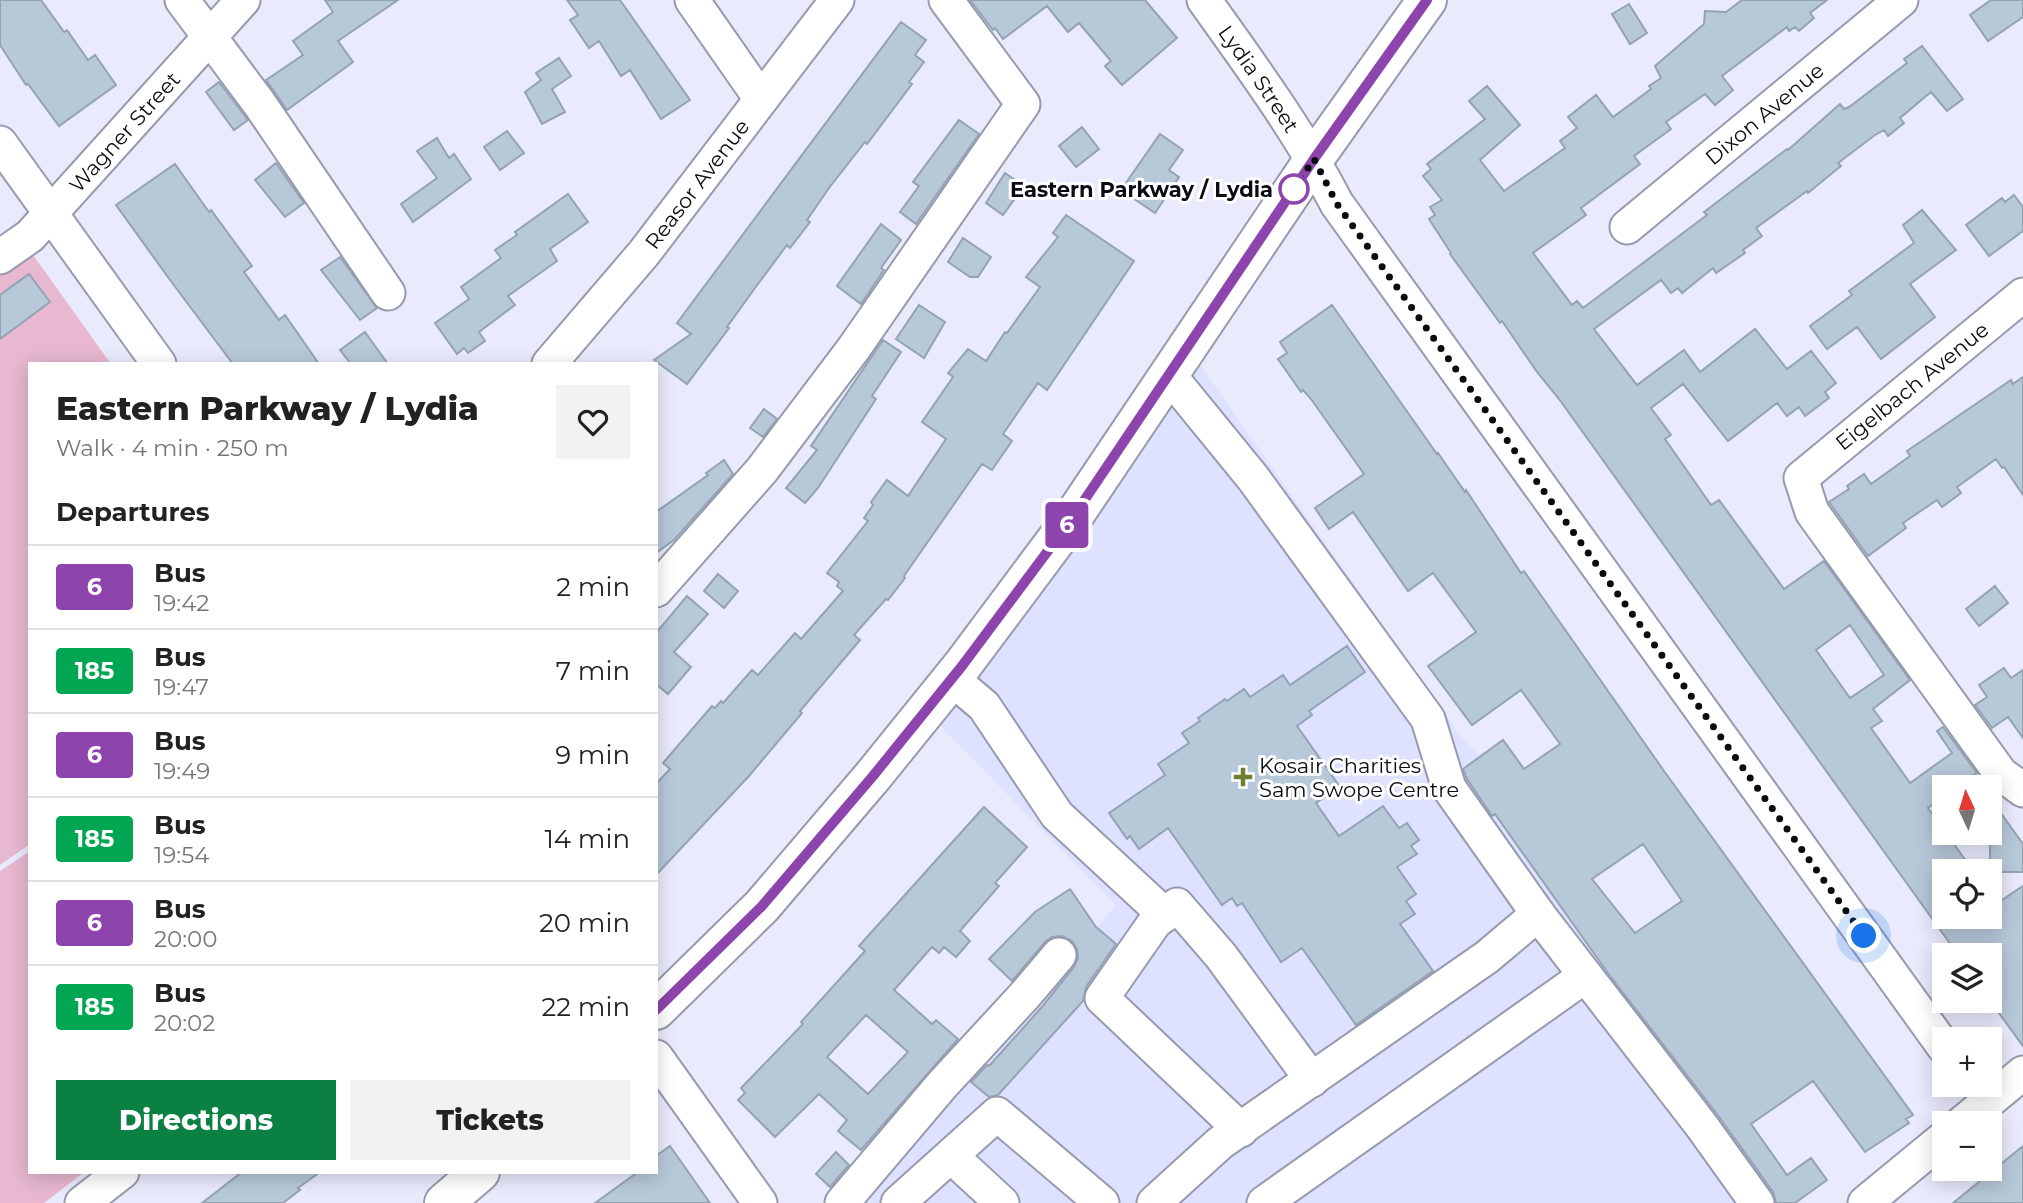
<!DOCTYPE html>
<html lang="en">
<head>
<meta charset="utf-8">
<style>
	body { margin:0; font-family:Montserrat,sans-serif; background:#f2f2f2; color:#222; height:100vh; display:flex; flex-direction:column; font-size:26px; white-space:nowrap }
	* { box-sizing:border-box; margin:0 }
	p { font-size:23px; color:#767676 }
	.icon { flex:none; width:38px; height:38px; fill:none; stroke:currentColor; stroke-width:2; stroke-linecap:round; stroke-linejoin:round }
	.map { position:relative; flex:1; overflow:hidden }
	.drawer { position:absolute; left:28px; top:362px; width:630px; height:812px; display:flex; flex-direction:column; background:#fff; border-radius:0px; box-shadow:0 4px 18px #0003 }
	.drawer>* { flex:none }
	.badge { padding:0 14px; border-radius:5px; font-size:24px; line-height:46px }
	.needle { width:46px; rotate:356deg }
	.fabs { position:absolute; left:1932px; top:775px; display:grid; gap:14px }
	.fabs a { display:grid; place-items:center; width:70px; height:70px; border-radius:0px; background:#fff; box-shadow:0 4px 18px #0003; font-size:35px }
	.you { position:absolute; width:35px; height:35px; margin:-18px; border:5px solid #fff; border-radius:50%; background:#1a73e8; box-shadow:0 0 0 10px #1a73e833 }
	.map>.badge { position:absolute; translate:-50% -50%; box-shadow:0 0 0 4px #fff }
	h2 { padding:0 28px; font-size:26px; line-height:63px }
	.round { display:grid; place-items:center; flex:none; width:74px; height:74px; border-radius:0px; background:#f2f2f2 }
	.headline { display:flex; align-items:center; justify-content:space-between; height:119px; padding:0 28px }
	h1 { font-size:33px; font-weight:800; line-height:52px }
	.action { display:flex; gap:14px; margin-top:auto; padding:14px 28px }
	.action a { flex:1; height:80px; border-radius:0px; background:#0b8043; color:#fff; font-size:28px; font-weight:800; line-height:80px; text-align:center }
	.action a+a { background:#f2f2f2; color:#222 }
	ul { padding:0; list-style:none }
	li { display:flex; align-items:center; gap:21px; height:84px; padding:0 28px; border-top:2px solid #e0e0e0 }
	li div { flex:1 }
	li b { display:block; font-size:26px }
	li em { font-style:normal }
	li .badge { min-width:77px; font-weight:700; text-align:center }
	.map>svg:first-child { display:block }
	.built { fill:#dee1ff }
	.green { fill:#e7b8d0 }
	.building { fill:#b7c8d9; stroke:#93a3b4; stroke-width:2; fill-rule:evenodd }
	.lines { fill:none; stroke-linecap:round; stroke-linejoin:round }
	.minor-casing { stroke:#9799ae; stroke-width:37 }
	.major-casing { stroke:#9799ae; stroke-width:42 }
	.minor { stroke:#fff; stroke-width:33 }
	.major { stroke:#fff; stroke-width:38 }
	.line-casing { stroke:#fff; stroke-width:16 }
	.line { stroke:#8e44ad; stroke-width:10 }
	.walk { stroke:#0b0b12; stroke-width:7; stroke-dasharray:0 12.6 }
	.stop-dot { fill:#fff; stroke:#8e44ad; stroke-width:3.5 }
	.poi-dot { fill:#6e7f2f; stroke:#fff; stroke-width:2.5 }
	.labels { text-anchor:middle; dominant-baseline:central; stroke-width:6; stroke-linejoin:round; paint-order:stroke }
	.street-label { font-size:21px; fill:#0b0b12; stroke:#fff }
	.stop-label { font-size:21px; font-weight:bold; fill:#0b0b12; stroke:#fff; text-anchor:end }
	.poi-label { font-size:21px; fill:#0b0b12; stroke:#fff; text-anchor:start }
</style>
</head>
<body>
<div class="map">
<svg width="2023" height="1203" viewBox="0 0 2023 1203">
	<rect width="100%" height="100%" fill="#e9ebfd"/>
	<path class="built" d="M1198,362L1460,735L1518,797L1788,1176L1787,1178L1802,1200L1798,1203H849L1116,906L939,724Z"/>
	<path class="green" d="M31,252L111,364H30V844L0,865V274Z
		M30,851V1172L83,1173L44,1203H0V871Z"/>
	<path class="building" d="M0,0H41L64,32L67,30L88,60L95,55L116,85L59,126L28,84L26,85L0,45Z
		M325,0H398L338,41L353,62L287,110L266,80L303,55L293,41L333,12Z
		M567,0H620L690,100L661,119L630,70L621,76L599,41L589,48L570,20L578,15Z
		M970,0H1145L1177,38L1122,85L1105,66L1111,61L1079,23L1068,32L1047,6L1003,39L995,28L993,30Z
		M1742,0H1827L1810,13L1814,18L1799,31L1795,27L1789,31L1787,27L1722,76L1733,90L1715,105L1705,94L1666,122L1671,129L1634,156L1640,164L1581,208L1586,215L1533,253L1572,305L1577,301L1583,308L1707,215L1704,212L1787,149L1788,150L1840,104L1844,109L1849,107L1907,63L1904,59L1922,46L1963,99L1947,111L1931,92L1900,118L1904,123L1888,136L1884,130L1875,135L1838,163L1841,166L1808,193L1807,191L1756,228L1762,236L1743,250L1745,253L1716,273L1713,268L1682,293L1678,288L1671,293L1661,280L1594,329L1637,385L1684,350L1700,372L1755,329L1787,369L1811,351L1836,383L1825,392L1829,398L1805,416L1799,407L1787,416L1777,403L1728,441L1683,384L1651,408L1671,435L1665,439L1711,505L1719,500L1784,589L1824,561L1910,680L1873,709L1882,721L1871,728L1910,783L1952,753L1937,731L1943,727L1977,773L1956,788H1944V796L1928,808L1974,872H1944V917H1990V908L2023,886V1046L1990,1001V956H1959L1559,399L1537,372L1502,321L1500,323L1450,254L1451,253L1429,219L1435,215L1430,207L1442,200L1423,176L1431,169L1427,164L1485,119L1469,101L1487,86L1520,125L1480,160L1504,191L1565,148L1560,141L1577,128L1568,117L1596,95L1613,117L1651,89L1649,86L1661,78L1655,66L1704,24L1705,11L1726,12ZM1850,625L1884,675L1850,698L1816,650Z
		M1991,0H2023V17L1988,41L1970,15Z
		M1629,4L1647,33L1630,44L1612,14Z
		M901,22L926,40L915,55L924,62L909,82L912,84L867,144L865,142L829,188L807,220L810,222L790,248L787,245L755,288L727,327L729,328L687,384L654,360L691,334L677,323Z
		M559,58L571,76L552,89L565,112L542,124L525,92L541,80L536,73Z
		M219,82L248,120L234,130L206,92Z
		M959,120L979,134L916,224L900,212L919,186L913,182Z
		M1082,127L1099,149L1076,167L1059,146Z
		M507,131L524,153L500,170L484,147Z
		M1160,134L1183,150L1169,170L1179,177L1155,213L1121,190Z
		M437,138L449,158L454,154L471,179L413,222L401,204L437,178L417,151Z
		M276,163L304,203L285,217L255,180Z
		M175,164L209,212L211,210L252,266L244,272L279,320L285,315L319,364H233L170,280L116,205Z
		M1005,173L1024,186L1003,215L986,203Z
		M568,194L588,222L550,249L557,261L508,296L515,305L479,332L485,341L468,353L464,348L457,354L435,323L469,299L461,287L501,258L495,250L517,235L515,232Z
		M2014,195L2023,207V231L1989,256L1966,225L2002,198L2005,202Z
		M1922,210L1956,250L1910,284L1935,317L1881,359L1857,327L1827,349L1810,326L1852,295L1849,291L1914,243L1903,225Z
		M1066,215L1134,261L1047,390L1038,383L1003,434L1012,441L992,470L982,464L904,576L905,578L888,600L886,599L854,635L860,640L800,711L802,713L749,776L656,875V784L670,769L663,763L712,706L715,708L721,701L723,703L752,670L758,675L795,633L801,639L843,591L837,586L839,582L827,573L868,521L864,518L873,505L871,502L887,480L908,496L946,439L922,422L953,377L948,373L968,349L986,361L1005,332L1007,333L1040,287L1026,277L1058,237L1053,233Z
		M881,224L901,240L881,268L884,270L861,304L837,286Z
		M963,238L991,257L978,277H970L948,262Z
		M340,257L377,308L360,320L321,270Z
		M29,274L50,302L0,339V295Z
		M919,305L945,322L924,358L896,339Z
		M1332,305L1437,454L1438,453L1465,492L1466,490L1521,573L1524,571L1664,771L1913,1115L1906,1119L1909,1123L1865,1152L1813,1081L1751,1124L1787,1175L1811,1158L1827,1180L1795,1203H1776L1773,1192L1717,1114L1610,976L1495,814L1492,816L1467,779L1463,769L1503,740L1524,769L1560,744L1521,690L1472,725L1428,666L1476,632L1433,573L1408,591L1353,512L1329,529L1315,508L1364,474L1311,399L1303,390L1301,392L1278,359L1287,353L1280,342ZM1643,844L1682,901L1635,933L1592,879Z
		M365,332L388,364H351L340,350Z
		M883,340L901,352L872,396L876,399L818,488L805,503L786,488L817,450L811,446Z
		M2023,377V495L2004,467L2002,468L1996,459L1957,487L1961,493L1942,507L1937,500L1903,523L1906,528L1868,556L1829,502L1849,489L1847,486L1864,474L1871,484L1910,456L1907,451L2011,380L2013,384Z
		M764,409L777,419L763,437L750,428Z
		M724,460L733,474L674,540L656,553V512L708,475L706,473Z
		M718,574L738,591L724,608L704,591Z
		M1995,586L2008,603L1979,626L1966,609Z
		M687,596L708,614L674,652L691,667L668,694L656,684V633Z
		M1347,646L1365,672L1309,711L1312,715L1297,726L1340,787L1316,803L1339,836L1383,806L1399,828L1407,823L1419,840L1411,846L1417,854L1397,867L1416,894L1406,901L1415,914L1400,924L1433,971L1356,1025L1302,948L1281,962L1242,903L1237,906L1232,898L1222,905L1168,828L1139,849L1130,836L1127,839L1109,813L1165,775L1158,764L1189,743L1182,733L1200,721L1198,718L1225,699L1227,701L1244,689L1250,697L1283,675L1290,685Z
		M2004,668L2011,678L2023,670V738L2008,717L1992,728L1975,705L1987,697L1979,685Z
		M1990,798L2023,844V872H1990Z
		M984,807L1027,847L995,883L999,886L960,931L970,941L956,957L944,947L939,953L932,947L894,990L932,1024L936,1020L958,1039L861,1150L838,1131L847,1120L819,1094L775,1137L738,1100L745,1093L741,1088L803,1024L801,1022L865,951L859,946ZM866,1015L908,1052L868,1094L827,1057Z
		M1070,889L1096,927L1116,944L1086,987L1083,1001L998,1095L989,1097L971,1082L987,1065L989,1066L1041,1008L1074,967L1078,958L1077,949L1072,941L1062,936L1052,937L1045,942L1012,981L989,959L1035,912Z
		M670,1146L710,1203H595L638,1172H656V1156Z
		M2023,1146V1203H1953Z
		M836,1152L849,1165L830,1187L816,1174Z
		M242,1172H320L298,1188L300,1190L283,1203H202Z"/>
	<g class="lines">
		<g class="minor-casing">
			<g id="minor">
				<path d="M182,0L259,103L388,293"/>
				<path d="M692,0L761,99"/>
				<path id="s1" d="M1204,0C1252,67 1299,131 1337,204L1944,1047"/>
				<path d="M0,143L159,364"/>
				<path id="s2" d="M1627,227L1901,0"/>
				<path id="s3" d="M0,257L30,236L243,0"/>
				<path d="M2023,295L1801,478L1812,512L2001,774L2023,790"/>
				<path id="s4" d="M549,364L644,253L837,0"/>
				<path d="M1169,375L1253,478L1428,719L1449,788L1538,914L1701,1125L1757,1203"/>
				<path d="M656,590L762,470L854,348L1023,104L946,0"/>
				<path d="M952,679L984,706L1057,815L1165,915"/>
				<path d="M656,1057L760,1203"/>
				<path d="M1961,1124L2023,1073"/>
				<path d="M1241,1130L1102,998L1155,922L1177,905L1221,956L1312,1080"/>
				<path d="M951,1156L1002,1203"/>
				<path d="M82,1203L122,1172"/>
				<path d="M842,1203L942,1085L1025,995L1059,955"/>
				<path d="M898,1203L997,1114L1102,1203"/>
				<path d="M1154,1203L1220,1143L1487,957L1538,914"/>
				<path d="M1264,1203L1585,976"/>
				<path d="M1865,1203L1944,1138"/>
			</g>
		</g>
		<g class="major-casing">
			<path id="major" d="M656,1010L762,906L873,776L962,666L1071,520L1314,159L1427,0
				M444,1203L480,1172"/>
		</g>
		<use href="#minor" class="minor"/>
		<use href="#major" class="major"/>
	</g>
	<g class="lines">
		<g class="line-casing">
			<path id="line" d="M656,1010L762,906L873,776L962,666L1071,520L1314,159L1427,0"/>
		</g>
		<use href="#line" class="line"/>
		<path class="walk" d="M1294,189L1314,159L1337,204L1864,936"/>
	</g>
	<circle class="stop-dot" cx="1294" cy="189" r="14"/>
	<path class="poi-dot" d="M1239.5 766.5h7v7h7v7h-7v7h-7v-7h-7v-7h7z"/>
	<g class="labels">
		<g class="street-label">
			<text stroke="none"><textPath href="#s1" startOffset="96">Lydia Street</textPath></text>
			<text stroke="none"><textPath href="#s2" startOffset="178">Dixon Avenue</textPath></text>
			<text stroke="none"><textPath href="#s3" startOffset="177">Wagner Street</textPath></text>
			<text stroke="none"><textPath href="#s4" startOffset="233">Reasor Avenue</textPath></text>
			<text transform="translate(1912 386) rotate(-39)">Eigelbach Avenue</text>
		</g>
		<g class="stop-label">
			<text x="1273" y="189">Eastern Parkway / Lydia</text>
		</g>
		<g class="poi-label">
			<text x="1259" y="765">Kosair Charities<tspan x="1259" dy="24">Sam Swope Centre</tspan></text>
		</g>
	</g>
</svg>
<div class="fabs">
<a><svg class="needle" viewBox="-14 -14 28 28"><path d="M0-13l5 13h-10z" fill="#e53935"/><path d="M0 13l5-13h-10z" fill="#767676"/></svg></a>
<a><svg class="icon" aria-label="locate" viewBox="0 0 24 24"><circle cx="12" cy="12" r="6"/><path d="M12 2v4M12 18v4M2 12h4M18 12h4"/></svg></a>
<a><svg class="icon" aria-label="layers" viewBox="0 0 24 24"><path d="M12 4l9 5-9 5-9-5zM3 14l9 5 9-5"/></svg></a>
<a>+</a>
<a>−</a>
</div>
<div class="you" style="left:1864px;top:936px"></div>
<b class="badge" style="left:1067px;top:525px;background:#8e44ad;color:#fff">6</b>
<section class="drawer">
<div class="headline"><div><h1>Eastern Parkway / Lydia</h1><p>Walk · 4 min · 250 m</p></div><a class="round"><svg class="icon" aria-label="heart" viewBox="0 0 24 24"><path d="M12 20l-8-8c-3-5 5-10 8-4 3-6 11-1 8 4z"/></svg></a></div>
<h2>Departures</h2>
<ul>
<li><span class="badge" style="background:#8e44ad;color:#fff">6</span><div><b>Bus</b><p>19:42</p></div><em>2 min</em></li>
<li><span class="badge" style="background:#00a651;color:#fff">185</span><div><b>Bus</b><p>19:47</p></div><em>7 min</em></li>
<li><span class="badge" style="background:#8e44ad;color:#fff">6</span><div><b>Bus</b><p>19:49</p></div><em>9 min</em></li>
<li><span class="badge" style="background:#00a651;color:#fff">185</span><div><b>Bus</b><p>19:54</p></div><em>14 min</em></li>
<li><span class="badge" style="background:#8e44ad;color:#fff">6</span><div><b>Bus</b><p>20:00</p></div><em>20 min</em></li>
<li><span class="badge" style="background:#00a651;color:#fff">185</span><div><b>Bus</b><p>20:02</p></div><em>22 min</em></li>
</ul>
<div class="action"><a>Directions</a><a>Tickets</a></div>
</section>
</div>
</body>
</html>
